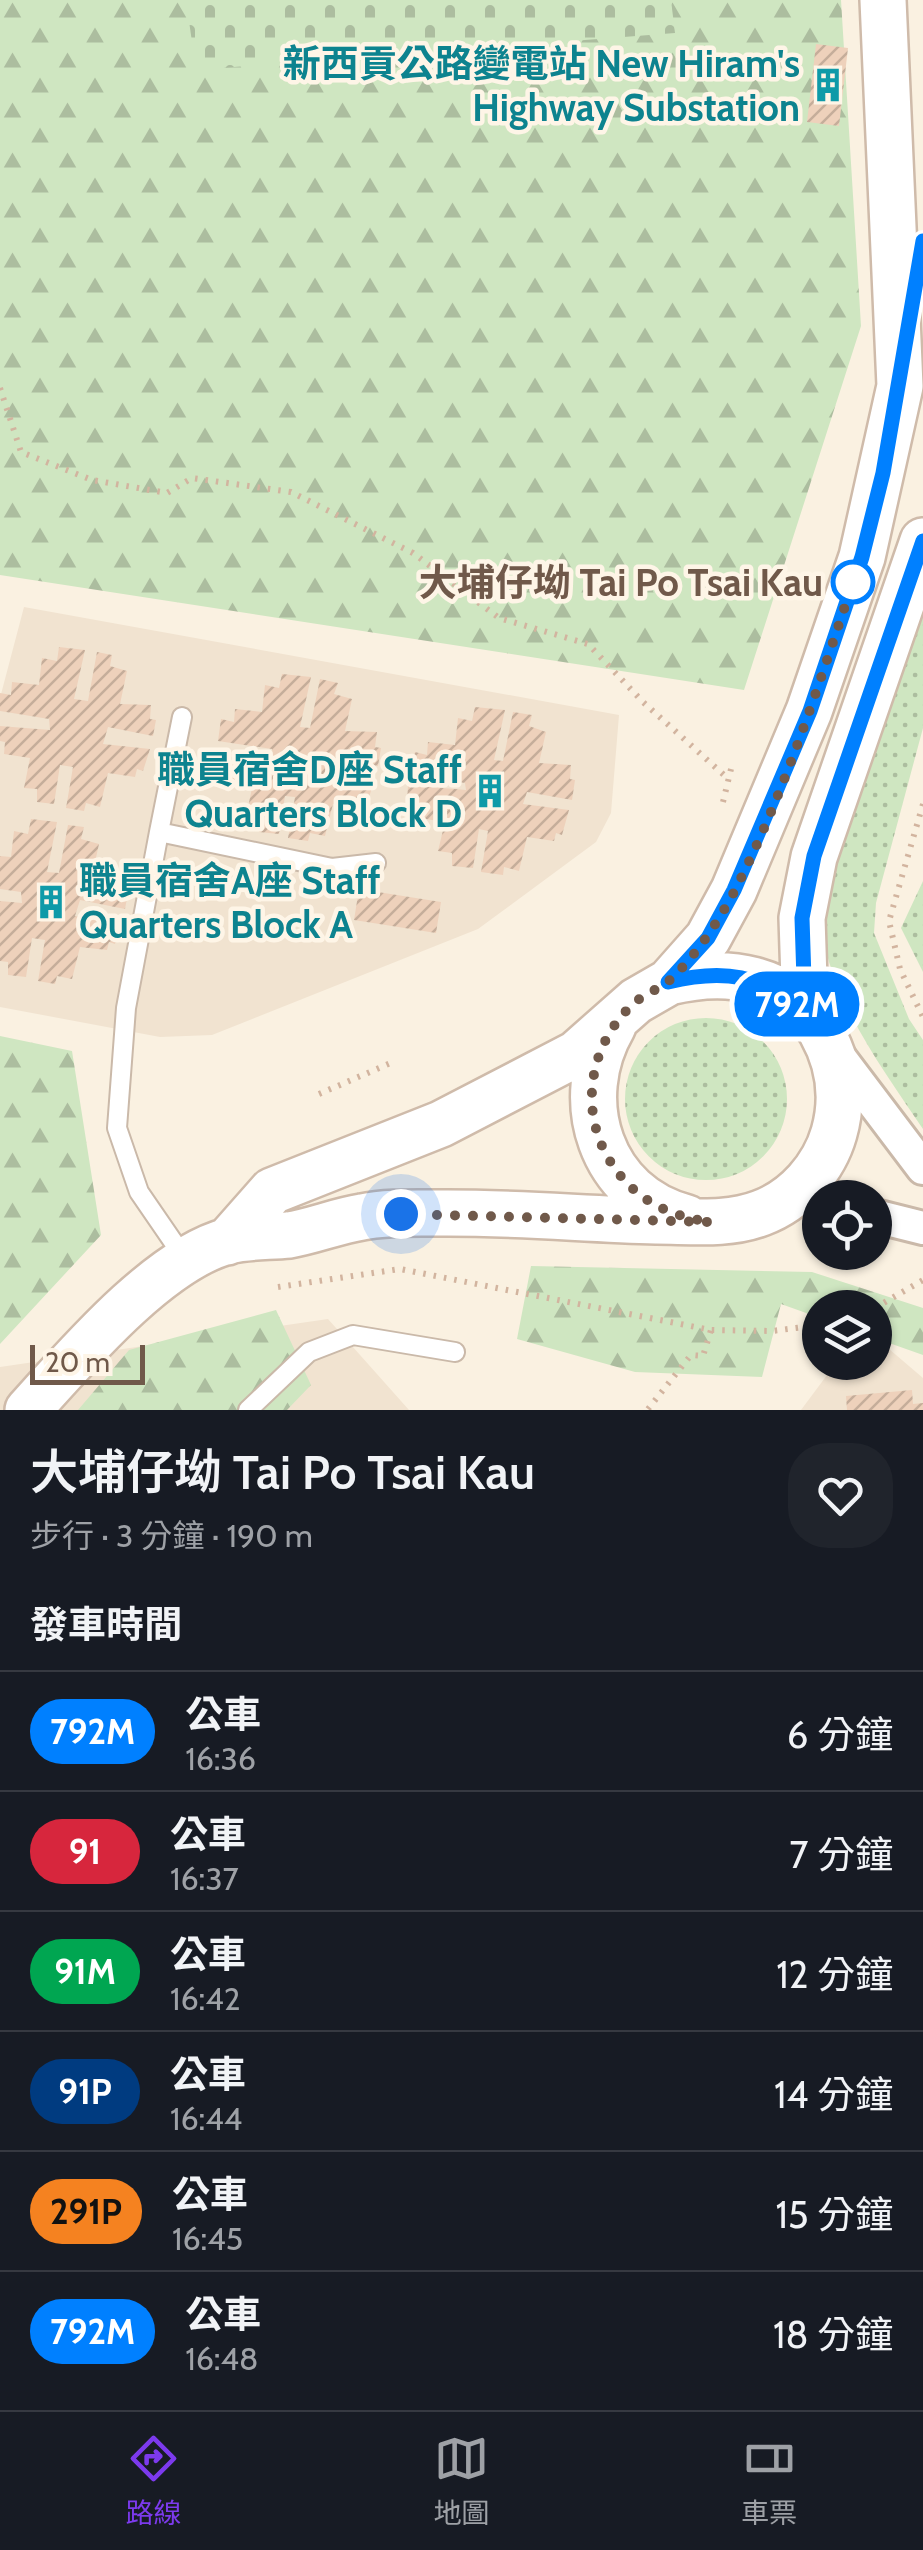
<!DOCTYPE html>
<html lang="zh-TW">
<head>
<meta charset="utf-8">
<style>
	body { margin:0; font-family:Cabin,"Noto Sans TC",sans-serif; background:#20242c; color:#f1f3f6; height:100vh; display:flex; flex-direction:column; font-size:38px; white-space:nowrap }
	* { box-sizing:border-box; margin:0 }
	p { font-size:32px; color:#9ea1a6 }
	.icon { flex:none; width:55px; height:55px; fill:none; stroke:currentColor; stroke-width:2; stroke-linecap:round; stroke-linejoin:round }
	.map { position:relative; height:1410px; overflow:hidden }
	.side { display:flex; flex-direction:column; background:#171b24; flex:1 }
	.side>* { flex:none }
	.badge { padding:0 20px; border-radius:32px; font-size:35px; line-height:65px }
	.buttons { position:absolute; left:802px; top:1180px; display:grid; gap:20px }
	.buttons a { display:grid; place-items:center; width:90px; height:90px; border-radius:50%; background:#171b24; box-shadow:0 2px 8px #0004; font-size:50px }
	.scale { position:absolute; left:30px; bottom:25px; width:115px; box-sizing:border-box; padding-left:10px; border:5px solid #70594a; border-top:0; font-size:28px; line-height:35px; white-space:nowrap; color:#70594a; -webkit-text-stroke:8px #fef5e7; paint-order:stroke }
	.you { position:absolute; width:50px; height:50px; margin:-25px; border:8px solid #fff; border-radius:50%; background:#1a73e8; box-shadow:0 0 0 15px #1a73e833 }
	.map>.badge { position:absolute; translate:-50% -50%; box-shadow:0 0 0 5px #fff }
	h2 { padding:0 30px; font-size:38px; line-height:90px }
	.round { display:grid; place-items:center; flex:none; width:105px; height:105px; border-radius:40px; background:#20242c }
	.head { display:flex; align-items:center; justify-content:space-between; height:170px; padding:0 30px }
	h1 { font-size:48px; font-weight:600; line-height:75px }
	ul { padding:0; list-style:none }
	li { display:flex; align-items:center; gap:30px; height:120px; padding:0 30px; border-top:2px solid #363941 }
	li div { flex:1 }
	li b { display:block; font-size:38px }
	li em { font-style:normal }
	li .badge { min-width:110px; font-weight:700; text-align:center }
	.menu { display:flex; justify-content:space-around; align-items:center; height:140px; border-top:2px solid #363941; background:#171b24; font-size:28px; color:#9ea1a6 }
	.menu a { display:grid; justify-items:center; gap:5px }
	.menu .current { color:#7c3aed }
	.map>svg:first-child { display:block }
	.residential { fill:#f1e3d0 }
	.grass { fill:url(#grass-dots) }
	.forest { fill:url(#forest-firs) }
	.cemetery { fill:url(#cemetery-stones) }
	.building { fill:url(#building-hatch) }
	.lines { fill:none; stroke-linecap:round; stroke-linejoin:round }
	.service-casing { stroke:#cab9a9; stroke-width:22 }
	.minor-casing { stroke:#cab9a9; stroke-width:38 }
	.secondary-casing { stroke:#cfbbaa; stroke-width:50 }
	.path { stroke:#d2b49f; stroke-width:6; stroke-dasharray:2.5 8; stroke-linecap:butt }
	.service { stroke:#fff; stroke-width:18 }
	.minor { stroke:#fff; stroke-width:32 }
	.secondary { stroke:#fff; stroke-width:45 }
	.line-casing { stroke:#fff; stroke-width:22 }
	.line { stroke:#0080ff; stroke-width:15 }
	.walk { stroke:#70594a; stroke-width:10; stroke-dasharray:0 18 }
	.stop-dot { fill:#fff; stroke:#0080ff; stroke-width:5 }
	.labels { text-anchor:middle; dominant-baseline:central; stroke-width:9; stroke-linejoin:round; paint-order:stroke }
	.culture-label { font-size:38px; font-weight:bold; fill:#0d838f; stroke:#fef5e7; text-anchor:end }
	.stop-label { font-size:38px; font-weight:bold; fill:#70594a; stroke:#fef5e7; text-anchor:end }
</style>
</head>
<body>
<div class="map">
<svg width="923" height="1410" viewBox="0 0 923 1410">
	<defs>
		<pattern id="grass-dots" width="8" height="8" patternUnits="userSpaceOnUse" patternTransform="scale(2.5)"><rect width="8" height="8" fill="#cfe6c1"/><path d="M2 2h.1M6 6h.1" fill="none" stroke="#acbd9f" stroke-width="1.8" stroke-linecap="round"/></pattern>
		<pattern id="forest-firs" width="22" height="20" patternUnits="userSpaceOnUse" patternTransform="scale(2.5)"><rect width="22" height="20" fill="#cfe6c1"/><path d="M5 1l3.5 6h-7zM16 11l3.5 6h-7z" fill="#acbd9f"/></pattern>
		<pattern id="cemetery-stones" width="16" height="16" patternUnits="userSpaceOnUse" patternTransform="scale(2.5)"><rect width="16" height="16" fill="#cfe6c1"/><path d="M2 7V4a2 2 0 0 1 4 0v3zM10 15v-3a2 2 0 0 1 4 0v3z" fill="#acbd9f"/></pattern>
		<pattern id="building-hatch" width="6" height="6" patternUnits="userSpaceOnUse" patternTransform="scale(2.5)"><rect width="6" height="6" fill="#eed1bb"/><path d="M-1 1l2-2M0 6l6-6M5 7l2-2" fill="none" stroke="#c5ad9a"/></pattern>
	</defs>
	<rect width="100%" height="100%" fill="#faf1e1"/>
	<path class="residential" d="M24,607L619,715L611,813L596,842L478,929L212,1035L160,1037L0,1007V698Z
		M328,1319L409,1410H0V1367Z
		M875,1337L923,1378V1410H801L836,1363L875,1362Z"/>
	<path class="grass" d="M923,616V728L876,903L874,933L909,1019L923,1040V1129C888,1077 848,1023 829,962C806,883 893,696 923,616Z
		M923,881V972L901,928Z
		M625 1099a81 81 0 1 1 162 0a81 81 0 1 1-162 0Z"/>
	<path class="forest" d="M0,0H841L861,326L744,690L0,575Z
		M0,1036L72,1051L101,1235L0,1344Z
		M531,1266L812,1272L923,1308V1355L875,1338V1308H820V1318L781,1304L762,1377L635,1372L517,1339Z
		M276,1310L311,1385L287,1410H78L129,1350Z"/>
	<path class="cemetery" d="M186,0H671L675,33L196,70Z"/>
	<path class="building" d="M816,44L848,48L839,126L807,122Z
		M59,647L85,650L74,699L88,701L97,652L112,655L110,666L127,671L120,704L151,705L150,719L156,720L153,736L108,727L103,744L150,749L143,771L137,769L135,777L108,773L100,807L86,803L84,811L66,808L73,767L60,765L54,804L37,802V789L24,788L30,758L4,754L5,742L0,741V726L50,730L49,719L0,711V693L11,695L12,682L39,685L42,658L57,661Z
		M282,674L311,677L300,727L310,728L320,679L338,683L334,694L352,699L345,731L377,732L375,747L381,748L378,766L333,758L329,771L375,777L368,801L362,799L360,807L333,804L325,836L310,833L308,841L288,838L295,797L285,796L279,834L259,832V819L246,817L252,788L226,784L228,772L215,770V753L273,757L272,749L218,741L221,719L234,722L235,709L262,712L265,685L279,688Z
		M475,707L505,710L494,760L503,761L513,712L532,715L529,726L546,732L539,763L571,765L570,779L575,780L572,800L527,792L523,804L569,810L562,835L556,833L554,841L527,837L519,871L504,867L503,875L481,872L488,831L479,829L473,868L452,866V853L438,851L445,822L419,818L421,805L407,804L408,785L466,790L465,783L410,775L415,752L427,755L428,742L455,745L458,718L472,721Z
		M31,819L57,822L47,872L59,873L68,825L84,827L81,839L99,844L92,876L123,878L122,892L128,893L125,909L80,900L75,916L121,922L115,944L109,942L107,950L80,947L72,979L57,976L55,984L38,981L45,940L32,938L26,977L8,975V962L0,961V901L22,903L21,892L0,889V856L11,857L14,831L28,834Z
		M359,889L441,902L436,933L354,920Z
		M912,1390L913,1404L923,1403V1410H847L846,1396Z"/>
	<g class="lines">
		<g class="service-casing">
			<path id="service" d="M159,832L182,717
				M185,1259L139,1192L117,1128L126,1008L159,832L332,868L376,863
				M248,1410L309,1352L353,1335L455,1352"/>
		</g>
		<g class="minor-casing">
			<path id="minor" d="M836,1053L923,1168
				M875,1216L923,1228"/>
		</g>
		<g class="secondary-casing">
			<path id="secondary" d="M805,1011L802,918L814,857L923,541
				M613,1026C570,1100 600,1196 687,1218
				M227,1242L272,1191L441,1124L576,1054L636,1001L669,982L708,938L734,890L809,711L862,557L900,386L883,0
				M28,1410C76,1357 158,1260 228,1241C247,1236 269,1237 289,1235C313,1231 337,1221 362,1217C386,1212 413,1213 437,1213C510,1212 583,1219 656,1221C690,1221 728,1226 761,1213C796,1200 824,1168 834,1133C844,1098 839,1063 821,1031C787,975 726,968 669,982"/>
		</g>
		<path class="path" d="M0,388L21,452L92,480L167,493L192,478L291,492L413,553L499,618L588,644L643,702L724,775
			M723,802L731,769
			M923,804L889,921L900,969L923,1017
			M319,1094L393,1062
			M278,1287L400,1269L711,1330L772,1331L820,1325
			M875,1308L923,1280
			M648,1409L691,1355L703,1356L711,1330"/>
		<use href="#service" class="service"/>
		<use href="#minor" class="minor"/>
		<use href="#secondary" class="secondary"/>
	</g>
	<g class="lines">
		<g class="line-casing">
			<path id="line" d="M923,241L883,473L862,557L810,711L734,890L708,938L668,982C725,968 760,975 805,1011L802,918L814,856L923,541"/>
		</g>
		<use href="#line" class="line"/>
		<path class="walk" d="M401,1214L711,1222C666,1216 630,1197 607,1156C579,1105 591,1043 633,1004C644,994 660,989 671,979C697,954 716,925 733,894C784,795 818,687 853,582"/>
	</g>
	<defs>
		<g id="building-bare" transform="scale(2.7)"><path d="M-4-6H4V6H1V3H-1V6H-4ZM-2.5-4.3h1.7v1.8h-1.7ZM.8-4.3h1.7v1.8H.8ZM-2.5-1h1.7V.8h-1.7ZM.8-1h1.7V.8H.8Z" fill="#0f9aa8" stroke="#fef5e7" stroke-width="2.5" paint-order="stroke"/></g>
	</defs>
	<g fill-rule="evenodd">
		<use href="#building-bare" x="828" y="85"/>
		<use href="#building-bare" x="490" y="791"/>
		<use href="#building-bare" x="51" y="902"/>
	</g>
	<circle class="stop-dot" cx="853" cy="582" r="20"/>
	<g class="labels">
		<g class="culture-label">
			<text x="800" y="63">新西貢公路變電站 New Hiram's<tspan x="800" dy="44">Highway Substation</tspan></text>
			<text x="462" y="769">職員宿舍D座 Staff<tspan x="462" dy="44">Quarters Block D</tspan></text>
			<text x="79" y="880" text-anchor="start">職員宿舍A座 Staff<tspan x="79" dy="44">Quarters Block A</tspan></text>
		</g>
		<g class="stop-label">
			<text x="823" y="582">大埔仔坳 Tai Po Tsai Kau</text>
		</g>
	</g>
</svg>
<div class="buttons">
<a><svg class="icon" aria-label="locate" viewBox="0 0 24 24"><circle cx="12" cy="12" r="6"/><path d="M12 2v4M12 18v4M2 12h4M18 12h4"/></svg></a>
<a><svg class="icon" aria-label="layers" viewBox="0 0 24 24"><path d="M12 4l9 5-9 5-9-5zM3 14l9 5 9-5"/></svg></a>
</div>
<div class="scale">20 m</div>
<div class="you" style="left:401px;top:1214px"></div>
<b class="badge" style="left:797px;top:1004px;background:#0080ff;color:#fff">792M</b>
</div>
<section class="side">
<div class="head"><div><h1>大埔仔坳 Tai Po Tsai Kau</h1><p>步行 · 3 分鐘 · 190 m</p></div><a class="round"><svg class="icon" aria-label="heart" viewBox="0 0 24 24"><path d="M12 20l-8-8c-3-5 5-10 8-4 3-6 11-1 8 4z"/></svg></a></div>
<h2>發車時間</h2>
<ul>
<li><span class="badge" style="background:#0080ff;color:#fff">792M</span><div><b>公車</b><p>16:36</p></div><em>6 分鐘</em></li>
<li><span class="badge" style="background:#d7263d;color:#fff">91</span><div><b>公車</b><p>16:37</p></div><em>7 分鐘</em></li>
<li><span class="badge" style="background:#00a651;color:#fff">91M</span><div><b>公車</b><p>16:42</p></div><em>12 分鐘</em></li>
<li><span class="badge" style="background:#003b80;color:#fff">91P</span><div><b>公車</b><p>16:44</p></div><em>14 分鐘</em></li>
<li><span class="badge" style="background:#f58220;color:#111">291P</span><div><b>公車</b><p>16:45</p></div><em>15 分鐘</em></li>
<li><span class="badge" style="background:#0080ff;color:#fff">792M</span><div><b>公車</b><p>16:48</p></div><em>18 分鐘</em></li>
</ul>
</section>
<nav class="menu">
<a class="current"><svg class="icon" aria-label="directions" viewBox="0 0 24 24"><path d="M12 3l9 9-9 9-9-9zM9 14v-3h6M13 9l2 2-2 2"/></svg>路線</a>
<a><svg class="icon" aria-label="map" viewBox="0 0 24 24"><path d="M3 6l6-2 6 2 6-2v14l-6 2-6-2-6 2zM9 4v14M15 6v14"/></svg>地圖</a>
<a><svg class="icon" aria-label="tickets" viewBox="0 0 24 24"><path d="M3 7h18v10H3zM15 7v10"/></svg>車票</a>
</nav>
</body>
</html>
